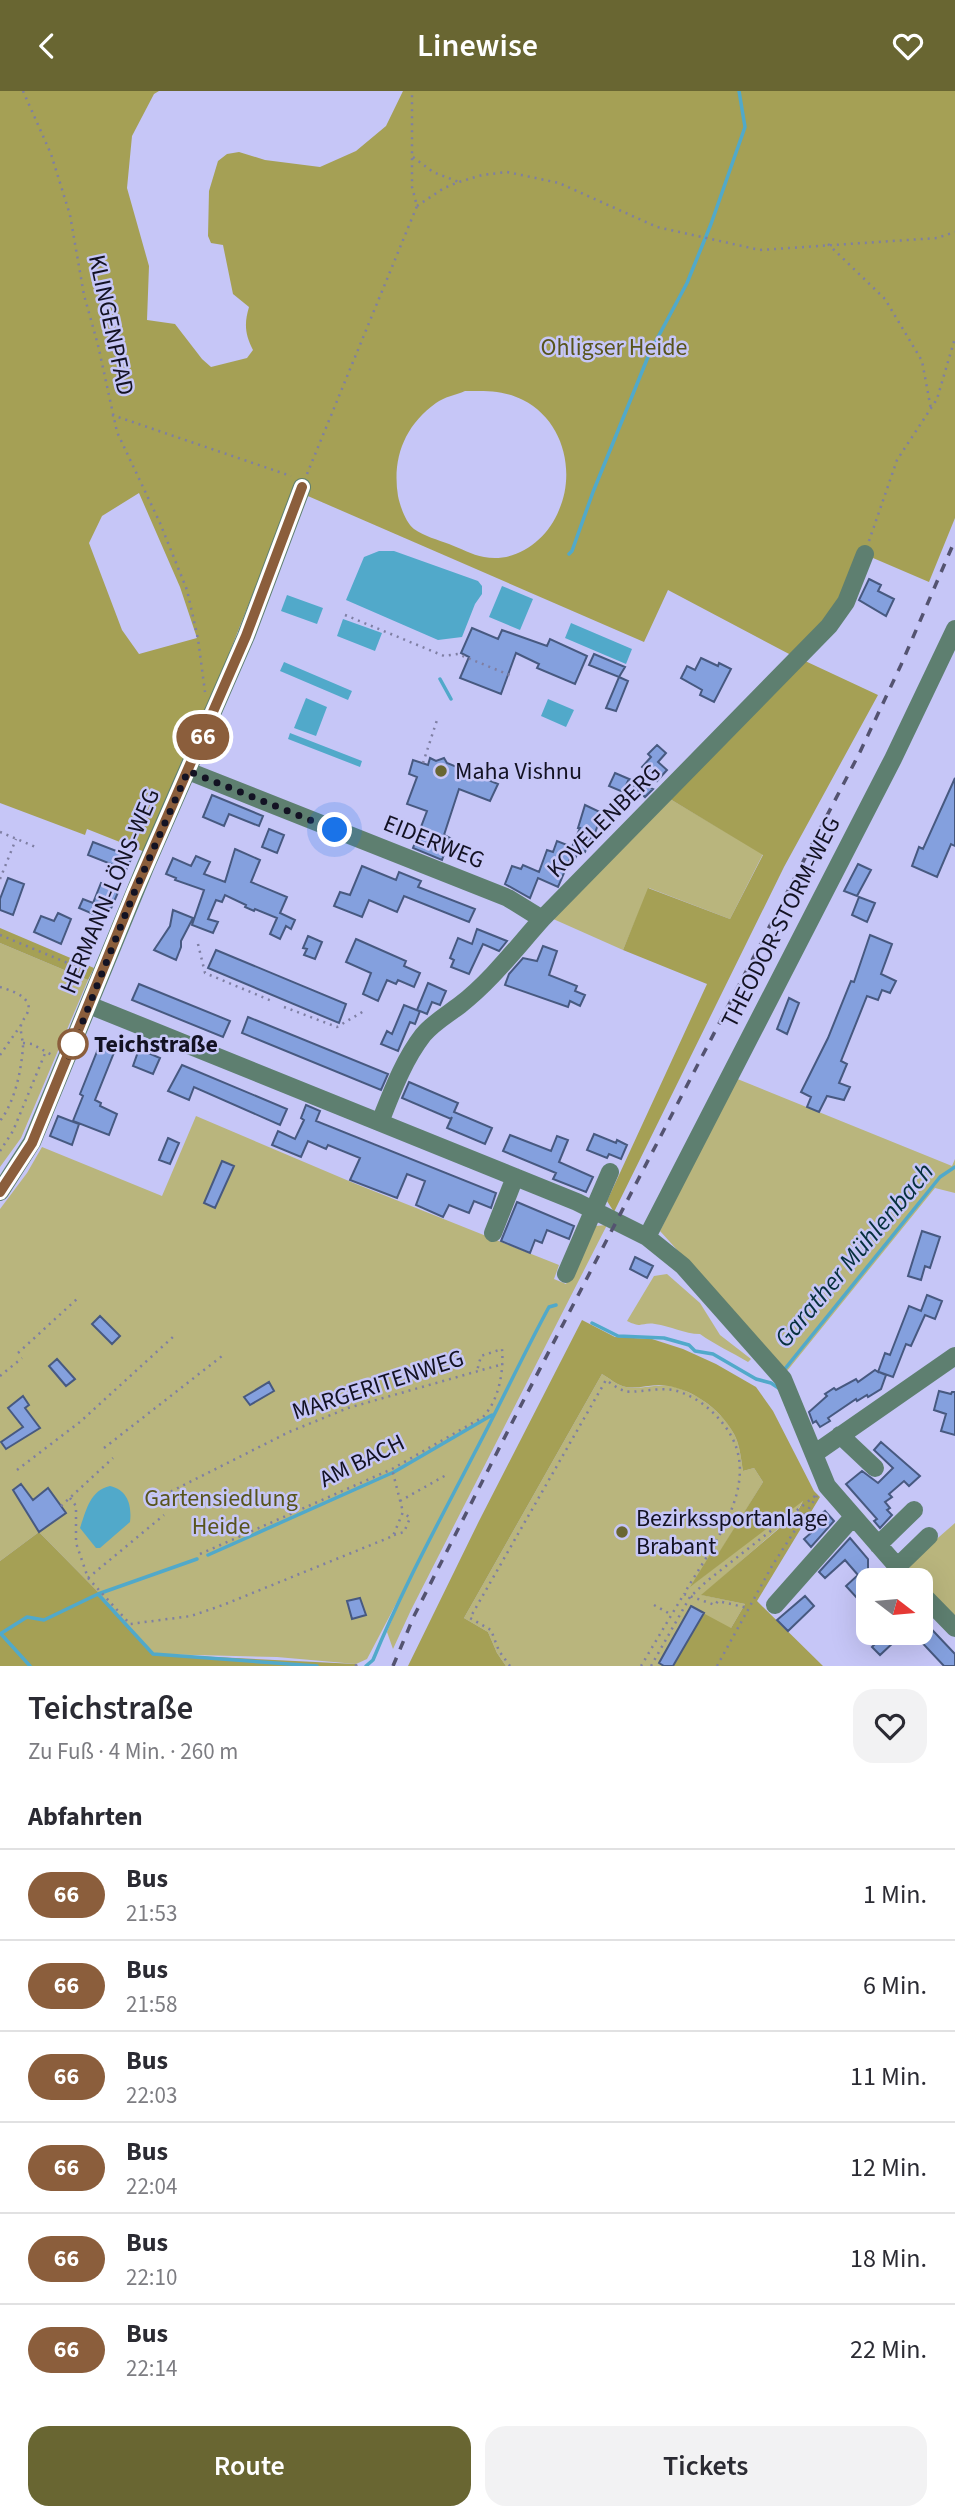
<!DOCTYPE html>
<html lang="de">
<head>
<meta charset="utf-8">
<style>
	body { margin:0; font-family:"Source Sans 3",sans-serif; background:#f2f2f3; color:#2b2b33; height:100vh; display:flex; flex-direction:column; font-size:26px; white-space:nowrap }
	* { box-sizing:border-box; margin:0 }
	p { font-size:23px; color:#7c7c81 }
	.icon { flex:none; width:38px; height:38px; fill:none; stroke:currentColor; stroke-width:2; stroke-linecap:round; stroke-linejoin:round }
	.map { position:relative; height:1575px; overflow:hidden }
	.sheet { display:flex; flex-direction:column; background:#fff; flex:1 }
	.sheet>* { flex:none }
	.badge { padding:0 14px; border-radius:23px; font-size:24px; line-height:46px }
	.needle { width:46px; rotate:106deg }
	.controls { position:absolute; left:856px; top:1477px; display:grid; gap:14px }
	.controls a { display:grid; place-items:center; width:77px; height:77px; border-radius:14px; background:#fff; box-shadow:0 7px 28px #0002; font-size:35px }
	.you { position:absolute; width:35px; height:35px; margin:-18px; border:5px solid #fff; border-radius:50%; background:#1a73e8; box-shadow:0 0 0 10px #1a73e833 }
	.map>.badge { position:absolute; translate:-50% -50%; box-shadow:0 0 0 4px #fff }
	h2 { padding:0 28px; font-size:26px; line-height:63px }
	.round { display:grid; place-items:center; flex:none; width:74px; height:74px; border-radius:21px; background:#f2f2f3 }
	.summary { display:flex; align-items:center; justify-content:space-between; height:119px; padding:0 28px }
	h1 { font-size:33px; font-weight:600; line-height:52px }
	.action { display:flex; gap:14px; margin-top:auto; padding:14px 28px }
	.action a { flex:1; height:80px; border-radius:21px; background:#696632; color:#fff; font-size:28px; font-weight:600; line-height:80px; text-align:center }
	.action a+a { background:#f2f2f3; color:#2b2b33 }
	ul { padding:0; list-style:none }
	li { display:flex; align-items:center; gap:21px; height:91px; padding:0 28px; border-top:2px solid #e1e1e2 }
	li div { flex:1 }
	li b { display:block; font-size:26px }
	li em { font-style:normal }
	li .badge { min-width:77px; font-weight:700; text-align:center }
	header { display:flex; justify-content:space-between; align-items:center; height:91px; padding:0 28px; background:#696632; color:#fff; font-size:32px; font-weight:600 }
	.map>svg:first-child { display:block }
	.green { fill:#b9b57d }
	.forest { fill:#a5a055; fill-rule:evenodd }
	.water { fill:#51a9ca }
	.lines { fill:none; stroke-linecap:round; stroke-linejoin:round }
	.stream { stroke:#51a9ca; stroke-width:3.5 }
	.building { fill:#84a0de; stroke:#475980; stroke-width:2 }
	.path { stroke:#7f7fa3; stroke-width:2.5; stroke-dasharray:2 5; stroke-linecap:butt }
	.minor { stroke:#5e7f70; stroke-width:18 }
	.rail { stroke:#545370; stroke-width:3.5; stroke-dasharray:9 9; stroke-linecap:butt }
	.line-casing { stroke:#fff; stroke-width:16 }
	.line { stroke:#8b5e3c; stroke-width:10 }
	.walk { stroke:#131223; stroke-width:7; stroke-dasharray:0 12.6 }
	.poi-dot { fill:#696632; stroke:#c6c6f7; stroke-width:2.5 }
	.stop-dot { fill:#fff; stroke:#8b5e3c; stroke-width:3.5 }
	.labels { text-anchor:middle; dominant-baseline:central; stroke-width:5; stroke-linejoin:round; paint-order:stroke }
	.street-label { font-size:24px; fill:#131223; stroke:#c6c6f7 }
	.park-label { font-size:24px; fill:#58541c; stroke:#c6c6f7 }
	.poi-label { font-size:24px; fill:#131223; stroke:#c6c6f7; text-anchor:start }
	.stop-label { font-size:24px; font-weight:bold; fill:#131223; stroke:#c6c6f7; text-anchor:start }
	.water-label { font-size:26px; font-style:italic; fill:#06303e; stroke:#c6c6f7 }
</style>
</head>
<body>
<header><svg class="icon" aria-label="back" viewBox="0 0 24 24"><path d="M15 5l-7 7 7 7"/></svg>Linewise<svg class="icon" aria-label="heart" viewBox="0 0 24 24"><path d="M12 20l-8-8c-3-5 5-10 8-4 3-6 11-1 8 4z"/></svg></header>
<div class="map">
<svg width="955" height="1575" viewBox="0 0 955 1575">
	<rect width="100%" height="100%" fill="#c6c6f7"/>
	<path class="green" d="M670,708L763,763L730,828L649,797L623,859L551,827Z
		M0,852L88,889L21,1047L0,1076Z
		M735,987L952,1075L955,1068V1102L935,1097L787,1280L660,1140Z
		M196,1025L356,1093L559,1174L554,1188L566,1193L595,1135L607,1134L411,1519L393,1558L387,1541L406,1494L367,1568L356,1573L277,1566L154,1563L101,1504L39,1441L0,1470V1118L27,1082L42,1056L162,1105Z
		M667,1183L700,1212L720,1244L751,1268L748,1271C732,1261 715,1254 700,1243C684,1243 671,1235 655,1233C641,1231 643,1238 627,1230L654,1185Z
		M602,1283C609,1287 618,1295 626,1296C637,1299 656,1293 670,1295C695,1300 722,1320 734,1343C740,1354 741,1368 743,1380L754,1377L763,1391L718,1464L713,1460L692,1494L804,1408L796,1422L702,1504L745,1513L731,1537L673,1575H506L497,1562L488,1541L464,1527Z
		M955,1432V1527L907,1474Z"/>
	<path class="forest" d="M0,0H159L154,3L132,45L127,97L149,175L147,229L175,233L202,268L211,276L247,267L253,259C245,243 244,233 249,216L233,203L223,154L211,152L208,145L209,100L218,70L227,63L239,61L265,69L320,76L356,60L386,35L403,0H955V427L929,491L859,461L839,507L829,524L791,564L668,499L644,551L294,399L203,628L145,761L87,738L85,744L0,712ZM465,300C485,300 504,299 523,309C563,329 576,380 559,419C547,449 517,472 484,466C472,464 460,457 449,453C438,449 424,445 414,438C406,432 400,415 398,405C392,368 404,335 436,312C444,306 456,304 465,300ZM139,402L180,496L197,547L139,563L122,539L89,452L102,425Z
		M803,569L878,604L784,776L614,1121L607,1110L707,893L623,859L648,797L730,828L763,764L670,708Z
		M0,837L94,877L88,889L0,852Z
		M582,1229L615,1246L652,1248L683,1258L716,1273L756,1296L773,1320L814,1400L820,1406L757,1510L823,1575H673L703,1522L731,1537L745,1513L701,1504L796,1423L803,1410L690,1496L713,1459L718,1463L763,1391L754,1377L743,1380C741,1368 740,1354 734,1343C720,1317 689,1295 659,1294C649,1294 636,1298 626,1296C618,1295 609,1287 602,1283L464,1527L488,1541L497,1562L506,1575H408L479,1430Z
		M39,1441L101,1504L154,1563L356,1573L358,1575H0V1470Z"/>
	<path class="water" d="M379,460H394L478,490L482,495V503L475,513L462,546L438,549L346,509L364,466Z
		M502,495L533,508L520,539L489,526Z
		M287,504L323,517L317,533L281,520Z
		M343,528L382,542L375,560L337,545Z
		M571,532L632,558L626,573L565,547Z
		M284,571L352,600L348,609L280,580Z
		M306,607L327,616L316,645L294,637Z
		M548,608L574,619L566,636L541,625Z
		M290,642L362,670L360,676L288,648Z
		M110,1395C128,1399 132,1415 130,1431L100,1457H96L80,1437C86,1420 90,1399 110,1395Z"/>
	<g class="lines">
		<path class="stream" d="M569,463L572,460L593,401L650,261L687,192L711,133L745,36L739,0
			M440,588L451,608
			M592,1232L618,1245L664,1247L689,1254L695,1260L713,1263L756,1288L771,1292L780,1298
			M784,1279L940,1086L955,1076
			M208,1464L394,1381L492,1324
			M98,1503L153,1563L317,1575
			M0,1543L27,1526L44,1529L98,1503L197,1468
			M1,1543L30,1575
			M366,1575L373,1569C402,1498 439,1431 474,1363C500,1314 523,1264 549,1216L556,1214"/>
	</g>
	<path class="building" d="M869,488L881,494L878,500L894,508L886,525L859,509Z
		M472,537L498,548L502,539L547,555L550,548L587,565L575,593L537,577L539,573L516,562L501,603L460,587L469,566L461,562Z
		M594,563L625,576L619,586L589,574Z
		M701,567L718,575L719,572L731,578L714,611L700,604L702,599L681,587L687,575L695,579Z
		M619,586L628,590L616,620L606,617Z
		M657,654L666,662L658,671L667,679L657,690L642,676L651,666L648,663Z
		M430,667L436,670L444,667L447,672L498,693L490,710L459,698L444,744L450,747L442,769L413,757L427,720L407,713L417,686L409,683L413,669L428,674Z
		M615,682L629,688L653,698L645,706L628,690L623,701L609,695Z
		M955,687V755L951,753L937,786L912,775L919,756L923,758Z
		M212,704L263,725L259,735L229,723L224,735L203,726Z
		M585,714L602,722L595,742H593L585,761L579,759L574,770L570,768L558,796L538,787L530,807L505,793L512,775L521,778L523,774L539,781L547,759L553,761L557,750L572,756L580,737H578Z
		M269,738L284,744L277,762L262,756Z
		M93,751L132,766L126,779L88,764Z
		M235,758L260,769L251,791L287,806L280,822L295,829L291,838L286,835L280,848L270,843L277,827L255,818L254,820L245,816L246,814L225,804L222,811L216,809L208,828L218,831L213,842L192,834L204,799L175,789L176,787L166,783L173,767L191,775L196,765L210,771L204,783L225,791Z
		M858,773L871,779L857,805L844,800Z
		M362,775L396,789L399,781L421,790L418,796L475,818L469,831L404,805L397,821L369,809L362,826L334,815L340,801L350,804Z
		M8,787L24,793L13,824L0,819V808Z
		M101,792L119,799L110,820L104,818L100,826L79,817L83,808L93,812Z
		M859,806L875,812L867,831L852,824Z
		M173,819L193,827L181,850V856L176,869L154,859L170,835Z
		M58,822L71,828L61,853L34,841L41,825L54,830Z
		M477,838L507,850L499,860L483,853L469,883L451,876L454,869L450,867L458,847L472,853Z
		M870,844L892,853L881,883L896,890L890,902L882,899L878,909L867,905L841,970L847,973L839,992L850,996L844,1009L827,1005L819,1021L807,1016L811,1006L801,1001L828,947L851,890L854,891Z
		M308,845L322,851L315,868L304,864L307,858L303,857Z
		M356,848L406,870L404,875L420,882L414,896L398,889L396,893L387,889L378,910L363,903L371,882L346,871Z
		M543,855L557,860L549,884L577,895L575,900L585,904L580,915L570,910L568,916L505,894L509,883L523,867L537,870Z
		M216,859L346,913L339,932L208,877Z
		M428,892L446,900L440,914L432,911L427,923L420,920L415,933L410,931L398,960L381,953L387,940L392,943L404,914L419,920L417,919Z
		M139,893L230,930L223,946L132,909Z
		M789,907L799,912L787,943L777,938Z
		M248,926L388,983L381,999L242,942Z
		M100,953L115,959L95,1009L101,1012L100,1015L117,1023L109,1044L73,1030L83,1005L80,1003Z
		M139,958L160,967L153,983L133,975Z
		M182,974L287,1018L280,1034L194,996L189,1009L168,1000Z
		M409,991L458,1012L454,1021L492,1037L485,1053L447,1037L452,1026L451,1028L402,1007Z
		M306,1014L320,1020L316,1030L496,1102L491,1117L474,1110L469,1122L449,1114L443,1126L416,1114L425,1090L407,1083L397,1107L350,1089L360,1067L328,1054L326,1058L308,1050L301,1066L272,1054L278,1040L295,1048L304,1029L301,1027Z
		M58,1025L79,1033L72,1054L50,1045Z
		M594,1043L616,1052L617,1049L627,1054L621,1068L609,1063L607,1067L587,1059Z
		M510,1044L551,1060L557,1045L568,1049L559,1071L593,1086L586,1101L553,1088L556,1082L503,1060Z
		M168,1047L179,1052L170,1073L159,1069Z
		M222,1070L234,1075L215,1117L204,1112Z
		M517,1111L574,1135L569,1148L547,1139L542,1152L535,1149L530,1162L501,1150Z
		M922,1140L940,1146L930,1177L925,1175L921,1189L908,1185Z
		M635,1166L653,1175L647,1187L630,1178Z
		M927,1204L942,1210L935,1228L925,1224L911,1255L906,1253L893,1286L879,1281L886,1284L881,1298L868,1306L867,1304L857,1310L856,1308L828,1327L830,1330L820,1336L816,1330L813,1332L809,1321L827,1305L825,1303L834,1297L836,1299L856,1288L858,1291L875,1279L878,1281L885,1262L890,1264L909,1215L921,1220Z
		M100,1225L120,1245L112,1253L92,1233Z
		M57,1268L75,1288L66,1295L49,1275Z
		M269,1291L274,1300L250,1314L244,1306Z
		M939,1300L951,1303L952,1301H955V1344L941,1340L946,1323L934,1319Z
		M23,1305L29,1314L25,1317L40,1337L6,1358L1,1351L23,1336L8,1317Z
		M881,1351L920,1385L909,1395L904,1390L889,1403L892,1406L885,1411L890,1417L887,1419L892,1424L880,1437L874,1430L877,1428L846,1393L862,1380L878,1392L893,1377L874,1359Z
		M21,1393L33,1409L48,1397L66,1422L39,1441L13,1399Z
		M825,1420L834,1430L811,1456L804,1448L819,1435L814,1429Z
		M850,1447L868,1468V1519L846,1495L858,1484L845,1469L825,1487L819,1481Z
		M805,1505L814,1515L788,1540L777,1529Z
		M360,1507L366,1524L352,1528L347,1510Z
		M691,1515L704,1522L673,1575H664L659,1572Z
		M920,1526L955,1563V1575H944L913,1542H920Z
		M864,1542H886L894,1551L880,1564L872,1556L875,1553Z"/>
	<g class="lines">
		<path class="path" d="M23,0L51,63L70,124L84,204L98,254L117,341L160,432L187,499L198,548L205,601
			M413,66L433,81L459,91
			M417,115L444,97L459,91L482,84L507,81L559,92L657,136L760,159L937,147L955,141
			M828,153L885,208L922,270L931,318
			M112,324L291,385
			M307,383L417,115L412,96V0
			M869,450L897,369L937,308L955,247
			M345,524L444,565L458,563L512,585
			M423,672L438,626
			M0,741L38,757
			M0,788L16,748
			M0,844L87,880
			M198,853L205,882L272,910
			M0,896C9,899 24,903 28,913C31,921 23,927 21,934C20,941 23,949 23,956C21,981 15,1010 0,1030
			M284,916L337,936L364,920
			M23,952L32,953L52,964
			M0,964L21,934
			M0,1060L13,1040L46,960
			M18,1262L78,1207
			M0,1285L22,1267
			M104,1357L222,1265
			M17,1379L80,1331L174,1245
			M70,1407L76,1415V1452L88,1487L130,1533L191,1525L223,1514L393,1445L403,1421L392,1378
			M152,1410L289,1341L348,1317L503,1273
			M400,1410L448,1383
			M61,1415L113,1367
			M394,1444L404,1441L410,1427L403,1421
			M200,1463L392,1378L483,1326C499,1309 504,1280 502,1258L481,1265L477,1280
			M88,1487L164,1424
			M654,1514L672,1524
			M356,1573V1575
			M510,1575L499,1560L491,1539L470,1527L606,1289C612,1293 618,1298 625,1300C633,1303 660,1295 677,1300C696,1306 712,1318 724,1334C767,1389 712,1454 684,1503
			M641,1575L684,1503L715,1514L718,1510L748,1517
			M651,1575L690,1506L707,1490L815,1405
			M717,1575L772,1475L817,1405"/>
		<path class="minor" d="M188,680L508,807L542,828
			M89,914L577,1111L647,1146L683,1175L783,1288L827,1395L909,1489
			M380,1031C392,1001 403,970 423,944C434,931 447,924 460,914C491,890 516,857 542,828L829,535L846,511L865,463
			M0,1101L32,1051L146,774L246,545L302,396
			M493,1142L515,1086
			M647,1146L893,668L955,538
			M566,1183L610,1081
			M840,1344L875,1377
			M814,1363L955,1265
			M878,1454L914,1419
			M897,1476L929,1445
			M920,1501L955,1537
			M775,1514L853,1426"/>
		<path class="rail" d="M393,1575L414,1525L517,1322L860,661L901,574L955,449"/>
	</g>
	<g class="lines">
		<g class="line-casing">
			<path id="line" d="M0,1101L32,1052L134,802L246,545L302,396"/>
		</g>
		<use href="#line" class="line"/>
		<path class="walk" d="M73,953L69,965L134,802L188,680L335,739"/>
	</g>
	<g class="poi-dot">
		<circle cx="441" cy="680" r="7"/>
		<circle cx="622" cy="1441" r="7"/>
	</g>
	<circle class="stop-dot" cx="73" cy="953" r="14"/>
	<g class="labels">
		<g class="street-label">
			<text transform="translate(111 234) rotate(78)">KLINGENPFAD</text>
			<text transform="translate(604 730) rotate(-45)">KOVELENBERG</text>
			<text transform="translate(434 751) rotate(22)">EIDERWEG</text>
			<text transform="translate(110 800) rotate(-67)">HERMANN-LÖNS-WEG</text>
			<text transform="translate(781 831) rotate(-63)">THEODOR-STORM-WEG</text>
			<text transform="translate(378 1294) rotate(-18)">MARGERITENWEG</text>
			<text transform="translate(362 1370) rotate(-26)">AM BACH</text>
		</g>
		<g class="park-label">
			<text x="614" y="256">Ohligser Heide</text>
			<text x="221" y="1407">Gartensiedlung<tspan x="221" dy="28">Heide</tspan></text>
		</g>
		<g class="poi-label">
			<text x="455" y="680">Maha Vishnu</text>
			<text x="636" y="1427">Bezirkssportanlage<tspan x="636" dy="28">Brabant</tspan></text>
		</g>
		<g class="stop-label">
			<text x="94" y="953">Teichstraße</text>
		</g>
		<g class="water-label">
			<text transform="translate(854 1164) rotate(-50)">Garather Mühlenbach</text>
		</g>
	</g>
</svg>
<div class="controls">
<a><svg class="needle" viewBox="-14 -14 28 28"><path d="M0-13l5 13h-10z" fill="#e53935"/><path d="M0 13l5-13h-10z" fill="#7c7c81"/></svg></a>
</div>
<div class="you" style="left:335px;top:739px"></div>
<b class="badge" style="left:203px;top:646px;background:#8b5e3c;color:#fff">66</b>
</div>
<section class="sheet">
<div class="summary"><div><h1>Teichstraße</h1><p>Zu Fuß · 4 Min. · 260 m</p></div><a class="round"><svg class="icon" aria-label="heart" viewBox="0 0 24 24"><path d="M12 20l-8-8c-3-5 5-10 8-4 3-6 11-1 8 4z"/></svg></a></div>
<h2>Abfahrten</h2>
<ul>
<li><span class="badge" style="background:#8b5e3c;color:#fff">66</span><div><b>Bus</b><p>21:53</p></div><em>1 Min.</em></li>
<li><span class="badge" style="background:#8b5e3c;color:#fff">66</span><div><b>Bus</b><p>21:58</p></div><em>6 Min.</em></li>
<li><span class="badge" style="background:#8b5e3c;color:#fff">66</span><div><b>Bus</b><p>22:03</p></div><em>11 Min.</em></li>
<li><span class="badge" style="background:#8b5e3c;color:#fff">66</span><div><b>Bus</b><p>22:04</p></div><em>12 Min.</em></li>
<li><span class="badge" style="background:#8b5e3c;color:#fff">66</span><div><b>Bus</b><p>22:10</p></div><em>18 Min.</em></li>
<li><span class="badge" style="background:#8b5e3c;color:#fff">66</span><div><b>Bus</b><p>22:14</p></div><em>22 Min.</em></li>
</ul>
<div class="action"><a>Route</a><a>Tickets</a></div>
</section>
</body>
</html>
